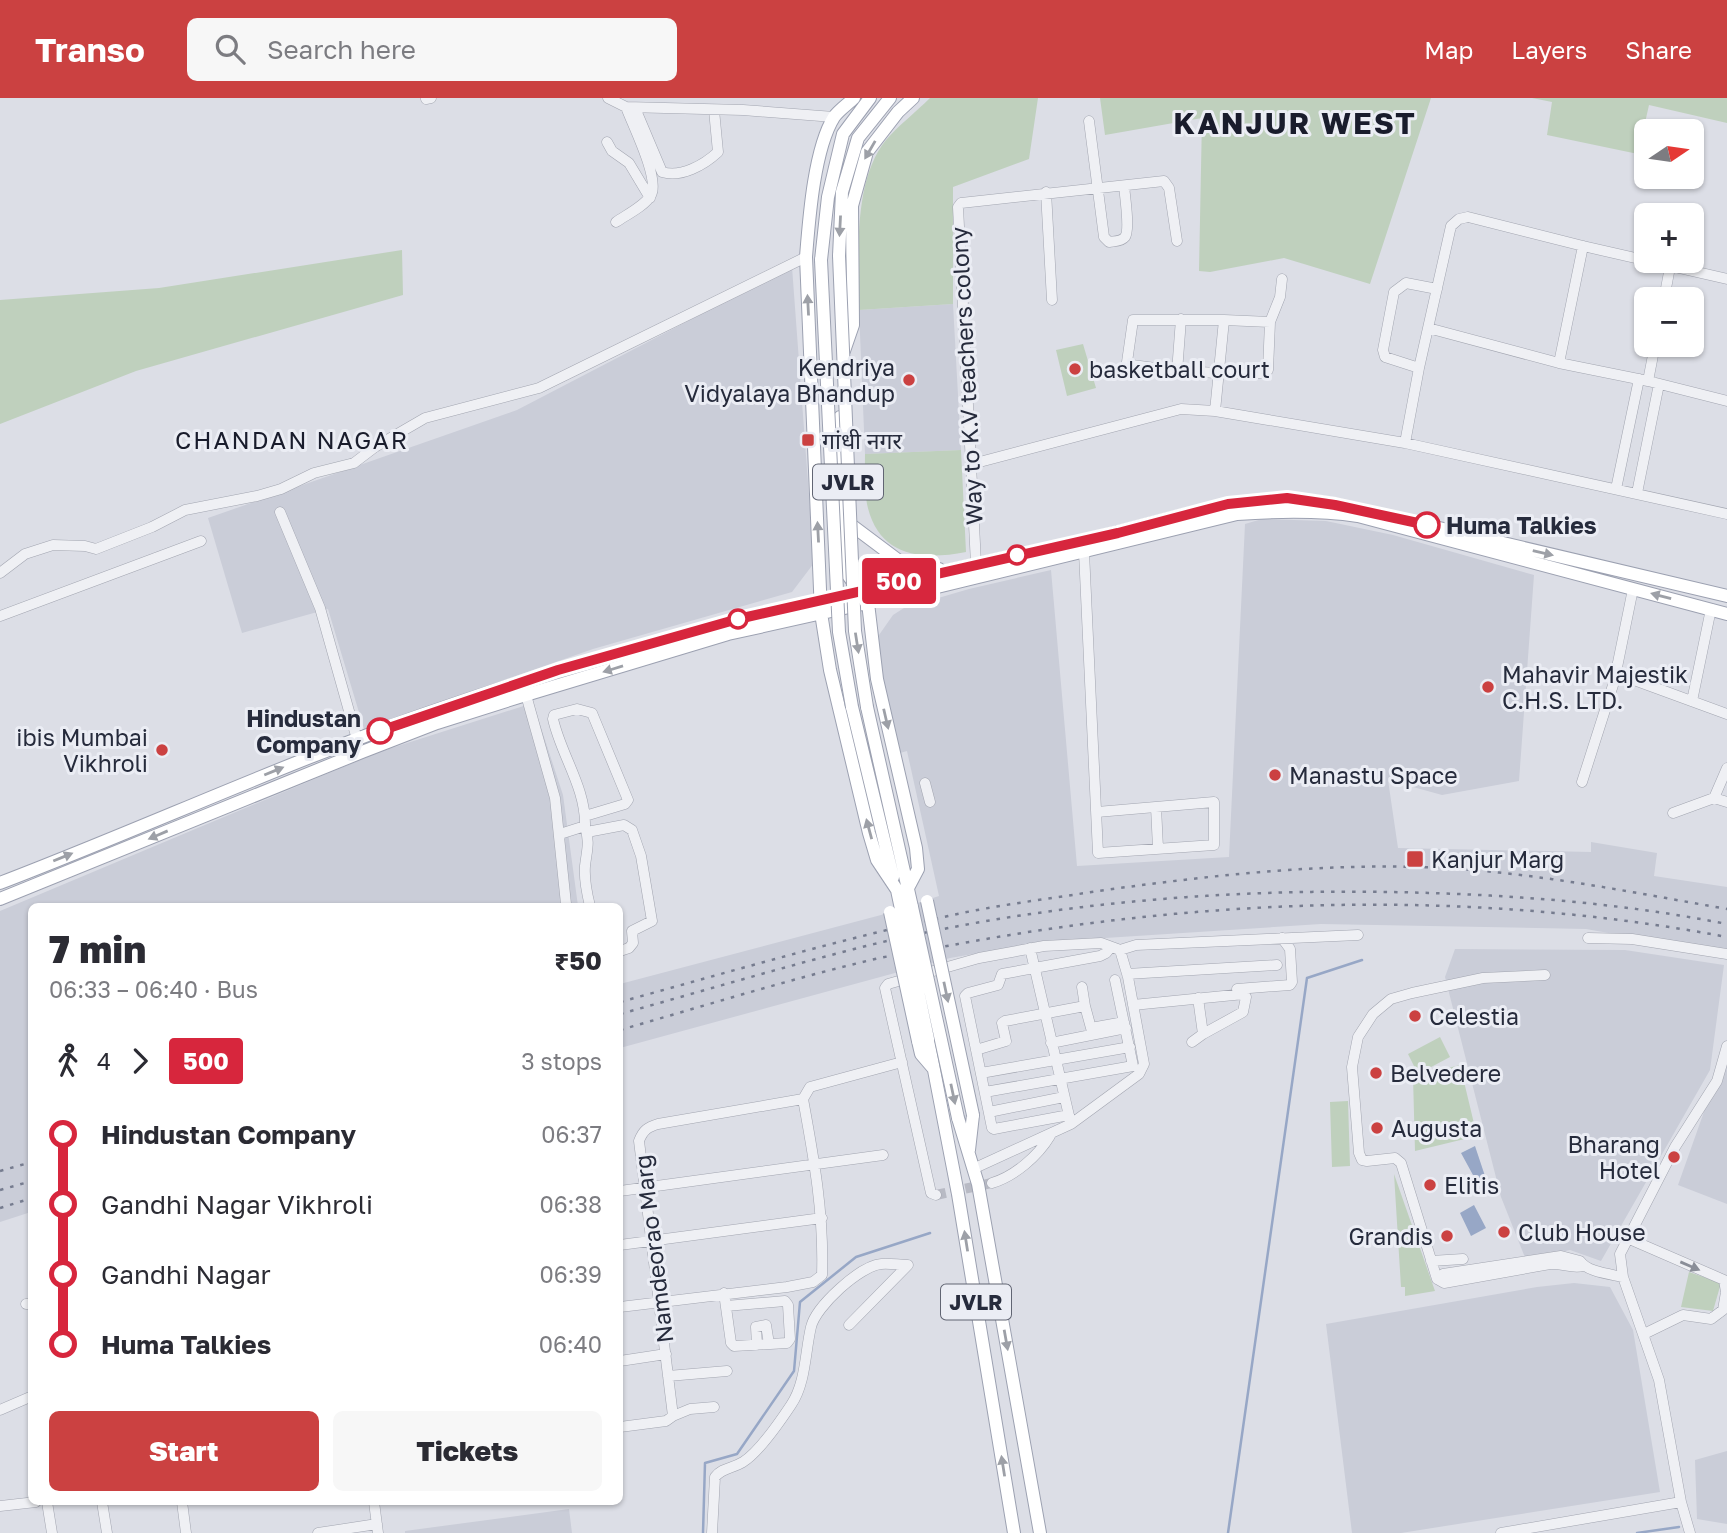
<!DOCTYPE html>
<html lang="en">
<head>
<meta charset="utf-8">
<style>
	body { margin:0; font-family:"Golos Text","Noto Sans Devanagari",sans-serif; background:#f7f7f7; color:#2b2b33; height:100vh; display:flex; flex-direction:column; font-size:26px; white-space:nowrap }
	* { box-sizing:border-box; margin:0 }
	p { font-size:23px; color:#7c7c81 }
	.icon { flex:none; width:38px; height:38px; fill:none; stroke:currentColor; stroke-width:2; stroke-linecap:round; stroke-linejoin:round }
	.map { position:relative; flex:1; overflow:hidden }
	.drawer { position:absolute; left:28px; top:805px; width:595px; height:602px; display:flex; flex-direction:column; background:#fff; border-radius:10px; box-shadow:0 2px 5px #0004 }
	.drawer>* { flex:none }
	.badge { padding:0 14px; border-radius:5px; font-size:24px; line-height:46px }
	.needle { width:46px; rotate:77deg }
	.buttons { position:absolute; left:1634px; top:21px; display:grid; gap:14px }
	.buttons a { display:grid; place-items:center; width:70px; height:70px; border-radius:10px; background:#fff; box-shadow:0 2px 5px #0004; font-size:35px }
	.map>.badge { position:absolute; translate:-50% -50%; box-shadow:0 0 0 4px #fff }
	.legs { display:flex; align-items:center; gap:10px; height:77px; padding:0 21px; font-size:23px }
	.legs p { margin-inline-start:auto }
	.headline { display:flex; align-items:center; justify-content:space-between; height:119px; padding:0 21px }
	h1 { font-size:38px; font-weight:800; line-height:52px }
	.cta { display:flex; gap:14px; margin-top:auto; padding:14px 21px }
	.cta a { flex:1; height:80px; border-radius:10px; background:#cb4141; color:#fff; font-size:28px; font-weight:800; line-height:80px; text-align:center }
	.cta a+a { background:#f7f7f7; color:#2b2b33 }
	ul { padding:0 21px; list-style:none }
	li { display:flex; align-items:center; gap:24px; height:70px; font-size:26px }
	li i { display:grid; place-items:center; width:10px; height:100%; margin:0 9px; background:currentColor }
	li i::after { content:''; width:18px; height:18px; margin:-9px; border:5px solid; border-radius:50%; background:#fff }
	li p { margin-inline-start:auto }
	li:first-child i { background:linear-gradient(#0000 50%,currentColor 0) }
	li:last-child i { background:linear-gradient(currentColor 50%,#0000 0) }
	header { display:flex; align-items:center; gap:42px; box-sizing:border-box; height:98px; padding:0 35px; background:#cb4141; color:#fff }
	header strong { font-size:33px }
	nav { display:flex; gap:38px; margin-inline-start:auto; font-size:24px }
	.search { width:490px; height:63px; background:#f7f7f7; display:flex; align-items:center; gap:18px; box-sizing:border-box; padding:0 24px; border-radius:10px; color:#7c7c81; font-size:26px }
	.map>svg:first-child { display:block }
	.built { fill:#cacdd8 }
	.green { fill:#bfd0bd }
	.water { fill:#97a7c6 }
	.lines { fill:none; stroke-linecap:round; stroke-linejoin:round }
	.stream { stroke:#97a7c6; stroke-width:2.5 }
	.minor-tunnel { stroke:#b8bac4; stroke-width:10; stroke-dasharray:10 5; stroke-linecap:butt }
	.minor-casing { stroke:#a2a5b0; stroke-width:11 }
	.major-casing { stroke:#9ca1b1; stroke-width:14 }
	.minor { stroke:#eff0f4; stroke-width:10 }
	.major { stroke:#fff; stroke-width:12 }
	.rail { stroke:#767c8f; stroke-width:2.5; stroke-dasharray:3.5 7; stroke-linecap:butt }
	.major-bridge-casing { stroke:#9ca1b1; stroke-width:14; stroke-linecap:butt }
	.major-bridge { stroke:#fff; stroke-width:12 }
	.oneway { fill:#9da0a7 }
	.oneway2 { fill:#8a8e98 }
	.line-1-casing { stroke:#fff; stroke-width:16 }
	.line-1 { stroke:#d7263d; stroke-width:10 }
	.poi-dot { fill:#cb4141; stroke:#ebedf4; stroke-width:2.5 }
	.stop-1-dot { fill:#fff; stroke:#d7263d; stroke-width:3.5 }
	.labels { text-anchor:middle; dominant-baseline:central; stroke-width:6; stroke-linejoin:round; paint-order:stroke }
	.shield { fill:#ebedf4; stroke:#616573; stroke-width:2 }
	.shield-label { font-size:21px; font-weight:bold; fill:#262b3c }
	.poi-label { font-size:23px; fill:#262b3c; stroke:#ebedf4; text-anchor:start }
	.street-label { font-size:23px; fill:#262b3c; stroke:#ebedf4 }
	.stop-label { font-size:23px; font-weight:bold; fill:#262b3c; stroke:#ebedf4; text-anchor:start }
	.neighbourhood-label { font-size:24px; letter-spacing:2px; fill:#191c2c; stroke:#ebedf4 }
	.district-label { font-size:30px; font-weight:bold; letter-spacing:2px; fill:#191c2c; stroke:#ebedf4 }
</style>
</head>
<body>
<header>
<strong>Transo</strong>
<div class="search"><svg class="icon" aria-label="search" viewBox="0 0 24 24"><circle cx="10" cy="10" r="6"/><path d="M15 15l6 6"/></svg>Search here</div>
<nav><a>Map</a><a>Layers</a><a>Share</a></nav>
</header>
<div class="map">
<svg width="1727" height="1435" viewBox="0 0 1727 1435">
	<rect width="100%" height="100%" fill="#dcdee6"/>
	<path class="built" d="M792,169L814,465L792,494L593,551L364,631L328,511L242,535L208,420L517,312Z
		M953,206L961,352L865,356L859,212Z
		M1262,421L1326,423L1393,437L1534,477L1519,683L1442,697L1388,682L1398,750L1591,754V744L1657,755L1654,778L1727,789V856L1586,831L1321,826L1043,844L950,860L620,950V886L881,817L939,798L907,653L900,655L879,567V537L893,517L904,510L969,491L1051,472L1077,768L1229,759L1245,426Z
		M533,605L563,697L578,808H32L31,1114L0,1124V813L379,654Z
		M1455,851L1625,852L1724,867L1710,972L1601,1163L1570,1152L1526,1162L1501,1099L1445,879Z
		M1727,949V1106L1678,1087Z
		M1574,1185L1610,1189L1633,1232L1660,1394L1401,1435H1352L1326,1226L1537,1189Z
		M1727,1353V1426L1697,1421L1695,1362Z
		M569,1411L572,1435H405V1433Z"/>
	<path class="green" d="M930,0H1038L1029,61L953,89V206L859,212C859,160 852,84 886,42C899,27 916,14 930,0Z
		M1100,0H1431L1370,186L1284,160L1210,174L1199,173L1202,20L1105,37Z
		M1532,0H1727V25L1649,7L1638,56L1547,37L1552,4Z
		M402,152L403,197L136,273L0,326V202L159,190Z
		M1083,246L1096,290L1067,298L1056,252Z
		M961,352L966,454C920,463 878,458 867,406C864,390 865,372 865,356Z
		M1440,939L1450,959L1418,976L1408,956Z
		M1460,967L1477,1038L1415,1053L1413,979Z
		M1348,1003L1350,1068L1332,1069L1330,1004Z
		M1394,1076L1435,1193L1405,1198V1189H1401Z
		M1689,1174L1721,1185L1713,1213L1681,1209Z"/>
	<path class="water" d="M1475,1048L1487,1084L1479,1088L1461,1055Z
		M1474,1107L1486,1130L1471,1138L1460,1115Z"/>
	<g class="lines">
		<path class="stream" d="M703,1435L705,1365L737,1356L794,1273L800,1204L856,1159L930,1135
			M1228,1435L1307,880L1362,862
			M1637,1435L1679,1429"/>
		<path class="minor-tunnel" d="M936,1097L992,1085"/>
		<g class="minor-casing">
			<path id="minor" d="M608,0L626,9L743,12L834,19
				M426,1L431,0
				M635,10L662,74C681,80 704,67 718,54L714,12
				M1089,23L1104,139L1109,144C1114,143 1121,144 1125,139C1130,132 1125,98 1124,88
				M607,44L612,53L629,65L650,100
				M1046,94L1052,202
				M616,124C626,117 645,108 651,97C660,81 633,28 626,9
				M1664,201L1670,169
				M1270,224L1280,199L1282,181
				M1428,230L1559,265L1648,283L1727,303
				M1559,265L1583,148
				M1419,270L1385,259L1383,252L1394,194L1406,185L1437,191
				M1177,274L1181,221
				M1648,283L1655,247
				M1215,313L1224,222L1270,224L1268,272L1263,275C1218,277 1176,273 1132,267L1127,264L1133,222H1224
				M1405,345L1419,270L1451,128L1459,121L1468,119L1583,148L1727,181
				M972,366L1181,311L1215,313L1405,345L1727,416
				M1616,391L1639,281
				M1637,395L1659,286
				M280,414L320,510L358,645
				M1084,454L1098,755L1214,747V704L1097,714
				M976,466L958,109L961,105L1164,83L1169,90L1177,143
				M0,475L25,456L53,447L85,448L96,451L152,429L185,412L257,398L281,391L314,375L354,365L375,349L425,320L539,290L806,159
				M0,518L201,443
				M1615,575L1727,616
				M526,597L555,700L566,806
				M1692,603L1711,511
				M1582,684L1614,584L1633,491
				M925,685L930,704
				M1714,700L1727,704
				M1156,709L1158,750
				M1673,715L1714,700L1727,670
				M585,728C586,690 561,657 553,621L554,617L577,611L592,615L628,702L625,706L585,718
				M587,734L624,727L632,732L641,758L652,823L632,833L633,845L629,850L620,853
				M560,736L585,728C590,745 587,751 585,768C584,781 587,796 590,808
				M1588,840L1632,841L1727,856
				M1030,850L1070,1022
				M1127,876L1277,867
				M1082,889L1085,908
				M1237,891L1290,887L1292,884L1290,851L1282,840
				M1133,907L1244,896L1246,899L1243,914L1203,936L1198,900
				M1192,944L1203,936
				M1051,945L1126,930
				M976,952L1006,943L1002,925L1005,923L1085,908L1091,930L1124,924
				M981,975L1130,949
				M985,994L1133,968L1115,882
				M989,1014L1064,999
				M1069,1017L994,1031L992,1030L965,898L968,895L998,887L1002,876L1100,858L1106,855L1111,849
				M975,1070L1071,1026L1139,976L1144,966L1128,879L1120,852
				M992,1085C1015,1078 1038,1058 1050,1038
				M620,1093L883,1057
				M936,1097L931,1095L885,890L888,886L979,860L1044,848L1101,845L1120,852L1136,847L1358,837
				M1627,1140L1724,1182L1726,1194L1723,1212L1711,1221L1683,1217L1644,1236
				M620,1147L822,1120
				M1431,1163L1463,1161
				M1583,1168C1572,1171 1562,1165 1550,1166L1444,1185L1437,1181L1443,1176L1561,1158L1580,1163C1587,1174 1610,1176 1623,1179
				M1437,1181L1401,1065L1395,1060L1367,1063L1362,1062L1359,1055L1352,969L1358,939L1373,916L1391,901L1412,895L1483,880L1545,877
				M724,1195L731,1245L734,1248L787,1245L790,1241L788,1207L785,1203L726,1208
				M26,1206H32
				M620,1209L787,1189L813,1184L822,1177C824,1115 814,1061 803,1001
				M757,1247L756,1229L766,1227L769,1246
				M620,1263L666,1256
				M668,1278L727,1273
				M0,1312L30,1299
				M673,1318L690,1311L714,1309
				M620,1329L666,1323L673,1318L639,1043C643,1032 648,1029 658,1026L803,1001L810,989L902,964
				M47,1404L52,1435
				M102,1404L107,1435
				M182,1404L186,1435
				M374,1404L378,1435
				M0,1408L36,1404
				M318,1435L377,1426
				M712,1435L715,1379C723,1369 732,1371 743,1364C758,1355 781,1322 791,1307C806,1285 805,1254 811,1229C816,1208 860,1168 881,1166C889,1165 899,1167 908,1167L849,1227
				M1501,1435L1681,1404
				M1690,1435L1681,1404L1659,1282L1623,1179L1620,1156L1675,1049L1717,983L1727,948"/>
		</g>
		<g class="major-casing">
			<path id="major" d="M854,0C848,6 839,12 834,19C814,51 809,121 806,159L821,515L830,572L869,735L877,762L897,792L901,811
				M839,158L842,94L858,40L890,0
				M821,162L828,99L843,36L870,0
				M844,253L853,227L852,108L867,54L898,14L913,0
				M840,319L847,476L853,484
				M846,423L898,462L911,468L939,471
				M1418,425L1727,498
				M864,498L868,505L877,581L916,750L918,771L908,790
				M852,609L893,779
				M867,609L912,809
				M0,785C149,728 295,660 446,609C642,541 843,496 1046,451C1078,444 1110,437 1142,428C1211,410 1270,392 1342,408
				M0,801L362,654L437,625L519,599L728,536L921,493L1237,416C1278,413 1318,412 1358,418L1727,516
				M928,941L958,1096L1014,1435
				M918,943L921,956L933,970
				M958,1020L978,1086L1040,1435
				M969,1052L973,1017"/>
		</g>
		<use href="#minor" class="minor"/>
		<use href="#major" class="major"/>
		<path class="rail" d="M620,904C729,874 837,842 948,818C997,807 1048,801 1098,793C1206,778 1310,766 1419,769C1523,772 1625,793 1727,811
			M620,916C703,893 786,868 870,847C1040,806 1216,791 1390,794C1503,796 1616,804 1727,826
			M620,932C704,908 790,881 875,861C903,855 931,851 958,846C1212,799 1473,791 1727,839
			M0,1073L32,1064
			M0,1092L32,1083
			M0,1110L32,1100"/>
		<g class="major-bridge-casing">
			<path id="major-bridge" d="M839,158L855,533L867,609
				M821,162L839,534L852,609
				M927,803L973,1017
				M912,809L958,1020
				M901,811L928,941
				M890,814L918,943"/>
		</g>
		<use href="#major-bridge" class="major-bridge"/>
	</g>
	<defs><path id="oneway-solid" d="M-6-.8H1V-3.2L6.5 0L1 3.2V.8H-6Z" transform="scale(1.75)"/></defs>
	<g class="oneway">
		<use href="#oneway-solid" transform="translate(870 52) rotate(120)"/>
		<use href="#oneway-solid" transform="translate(840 128) rotate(93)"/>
		<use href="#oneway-solid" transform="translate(808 207) rotate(-93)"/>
		<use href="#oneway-solid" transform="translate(818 434) rotate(-93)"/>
		<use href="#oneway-solid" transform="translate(1543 455) rotate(13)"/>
		<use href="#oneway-solid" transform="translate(1661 498) rotate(-165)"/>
		<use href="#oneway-solid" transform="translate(857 545) rotate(81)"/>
		<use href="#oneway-solid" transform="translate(613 571) rotate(163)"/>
		<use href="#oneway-solid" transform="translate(886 621) rotate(77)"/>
		<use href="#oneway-solid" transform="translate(274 673) rotate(-22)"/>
		<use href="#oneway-solid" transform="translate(869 731) rotate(-105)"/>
		<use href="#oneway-solid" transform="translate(158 737) rotate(157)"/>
		<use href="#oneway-solid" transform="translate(63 759) rotate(-22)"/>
		<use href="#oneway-solid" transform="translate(946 894) rotate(78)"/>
		<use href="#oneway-solid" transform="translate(953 996) rotate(78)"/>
		<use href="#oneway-solid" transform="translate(966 1143) rotate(-99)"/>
		<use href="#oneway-solid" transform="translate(1006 1242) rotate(80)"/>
		<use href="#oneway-solid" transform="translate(1003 1368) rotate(-99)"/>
	</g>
	<use class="oneway2" href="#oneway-solid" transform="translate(1690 1168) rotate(23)"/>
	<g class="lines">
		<g class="line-1-casing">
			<path id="line-1" d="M380,633L558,572L738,521L1118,435L1228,406L1287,400L1335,407L1427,427"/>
		</g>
		<use href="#line-1" class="line-1"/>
	</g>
	<g class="poi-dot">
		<circle cx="1075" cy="271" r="7"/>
		<circle cx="909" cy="282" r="7"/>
		<rect x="801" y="335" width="14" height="14" rx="3.5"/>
		<circle cx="1488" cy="589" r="7"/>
		<circle cx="162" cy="652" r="7"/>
		<circle cx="1275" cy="677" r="7"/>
		<rect x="1406" y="752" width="18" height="18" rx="3.5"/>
		<circle cx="1415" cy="918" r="7"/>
		<circle cx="1376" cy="975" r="7"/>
		<circle cx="1377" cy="1030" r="7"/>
		<circle cx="1674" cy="1059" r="7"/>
		<circle cx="1430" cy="1087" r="7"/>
		<circle cx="1504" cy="1134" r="7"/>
		<circle cx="1447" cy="1138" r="7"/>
	</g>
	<g class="stop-1-dot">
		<circle cx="1427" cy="427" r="12"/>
		<circle cx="1017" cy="457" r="9"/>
		<circle cx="738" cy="521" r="9"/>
		<circle cx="380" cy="633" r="12"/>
	</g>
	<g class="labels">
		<g class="shield">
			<rect x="813" y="366.5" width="70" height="35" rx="5"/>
			<rect x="941" y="1186.5" width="70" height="35" rx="5"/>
		</g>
		<g class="shield-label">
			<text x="848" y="384">JVLR</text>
			<text x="976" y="1204">JVLR</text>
		</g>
		<g class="poi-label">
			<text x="895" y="269" text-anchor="end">Kendriya<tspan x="895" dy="26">Vidyalaya Bhandup</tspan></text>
			<text x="1089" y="271">basketball court</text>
			<text x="822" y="342">गांधी नगर</text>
			<text x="1502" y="576">Mahavir Majestik<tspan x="1502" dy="26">C.H.S. LTD.</tspan></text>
			<text x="148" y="639" text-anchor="end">ibis Mumbai<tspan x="148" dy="26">Vikhroli</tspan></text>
			<text x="1289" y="677">Manastu Space</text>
			<text x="1431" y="761">Kanjur Marg</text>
			<text x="1429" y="918">Celestia</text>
			<text x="1390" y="975">Belvedere</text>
			<text x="1391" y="1030">Augusta</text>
			<text x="1660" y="1046" text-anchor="end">Bharang<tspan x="1660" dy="26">Hotel</tspan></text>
			<text x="1444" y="1087">Elitis</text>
			<text x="1518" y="1134">Club House</text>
			<text x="1433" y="1138" text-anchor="end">Grandis</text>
		</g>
		<g class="street-label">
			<text transform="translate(966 278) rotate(-93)">Way to K.V teachers colony</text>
			<text transform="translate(653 1151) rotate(-97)">Namdeorao Marg</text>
		</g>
		<g class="stop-label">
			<text x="1446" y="427">Huma Talkies</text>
			<text x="361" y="620" text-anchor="end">Hindustan<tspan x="361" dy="26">Company</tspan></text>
		</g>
		<g class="neighbourhood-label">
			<text x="292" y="341">CHANDAN NAGAR</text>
		</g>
		<g class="district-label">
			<text x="1295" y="25">KANJUR WEST</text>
		</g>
	</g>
</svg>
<div class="buttons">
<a><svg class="needle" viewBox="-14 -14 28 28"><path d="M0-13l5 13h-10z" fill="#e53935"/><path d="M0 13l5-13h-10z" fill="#7c7c81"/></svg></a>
<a>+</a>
<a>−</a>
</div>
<b class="badge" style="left:899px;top:483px;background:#d7263d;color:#fff">500</b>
<section class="drawer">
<div class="headline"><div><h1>7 min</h1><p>06:33 – 06:40 · Bus</p></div><b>₹50</b></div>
<div class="legs"><svg class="icon" aria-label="walk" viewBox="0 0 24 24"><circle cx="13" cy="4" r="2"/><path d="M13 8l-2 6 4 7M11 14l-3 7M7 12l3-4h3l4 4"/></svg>4<svg class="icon" aria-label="forward" viewBox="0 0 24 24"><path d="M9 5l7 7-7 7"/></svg><b class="badge" style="background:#d7263d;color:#fff">500</b><p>3 stops</p></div>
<ul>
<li><i style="color:#d7263d"></i><b>Hindustan Company</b><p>06:37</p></li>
<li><i style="color:#d7263d"></i><span>Gandhi Nagar Vikhroli</span><p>06:38</p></li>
<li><i style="color:#d7263d"></i><span>Gandhi Nagar</span><p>06:39</p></li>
<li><i style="color:#d7263d"></i><b>Huma Talkies</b><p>06:40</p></li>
</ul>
<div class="cta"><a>Start</a><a>Tickets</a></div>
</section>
</div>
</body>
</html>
